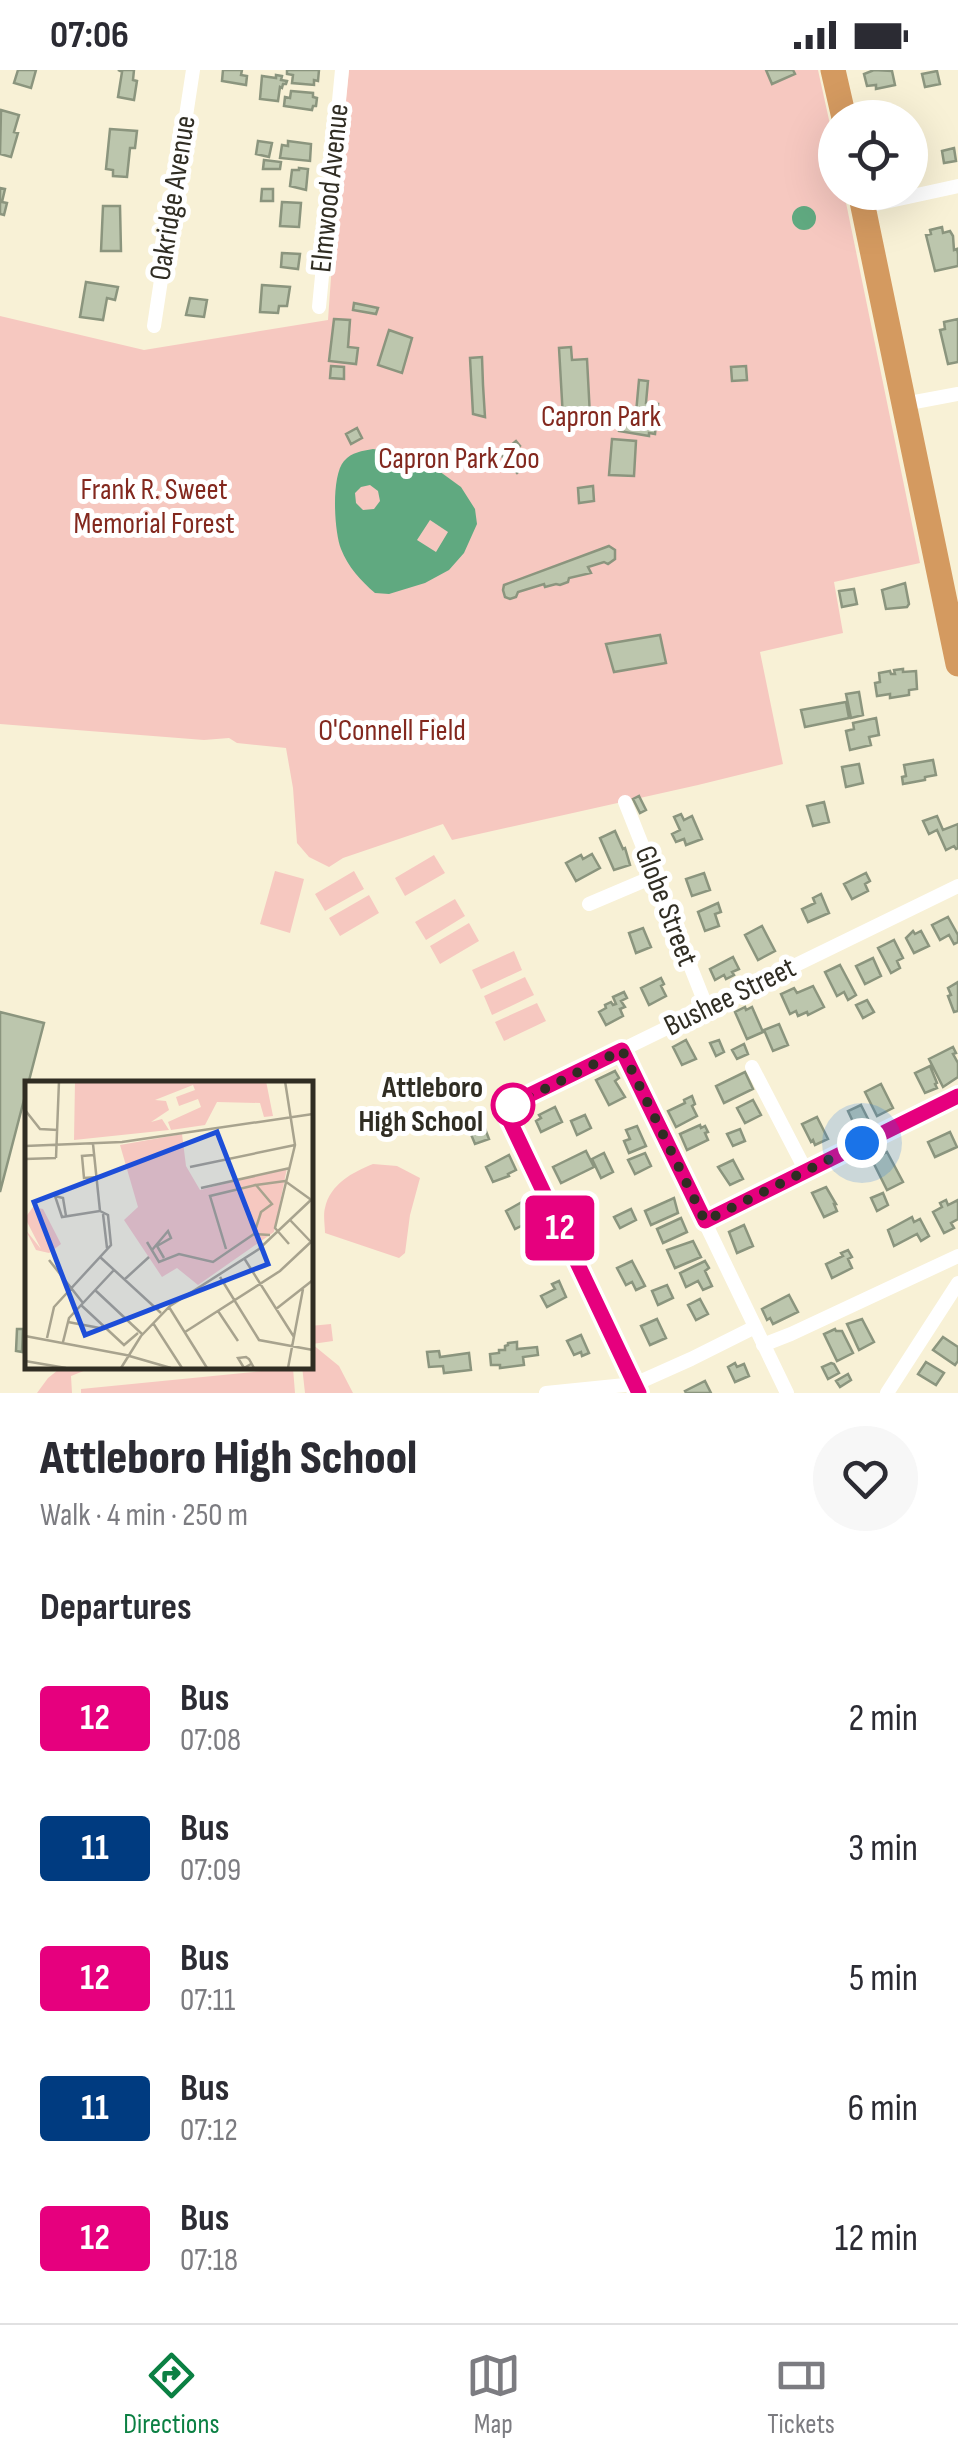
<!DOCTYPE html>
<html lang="en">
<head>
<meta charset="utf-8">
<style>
	body { margin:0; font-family:"Sofia Sans Condensed",sans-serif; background:#f7f7f7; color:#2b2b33; height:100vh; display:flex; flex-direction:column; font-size:38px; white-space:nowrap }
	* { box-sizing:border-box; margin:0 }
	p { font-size:32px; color:#7c7c81 }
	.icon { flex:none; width:55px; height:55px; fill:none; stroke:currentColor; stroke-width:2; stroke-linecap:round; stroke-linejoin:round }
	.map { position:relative; height:1323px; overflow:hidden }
	.panel { display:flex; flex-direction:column; background:#fff; flex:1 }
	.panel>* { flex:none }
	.badge { padding:0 20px; border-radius:8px; font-size:35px; line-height:65px }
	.controls { position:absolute; left:818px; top:30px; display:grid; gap:20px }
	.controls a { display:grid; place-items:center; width:110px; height:110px; border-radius:50%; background:#fff; box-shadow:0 10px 40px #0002; font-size:50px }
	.you { position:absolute; width:50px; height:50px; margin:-25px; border:8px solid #fff; border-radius:50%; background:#1a73e8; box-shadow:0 0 0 15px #1a73e833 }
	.map>.badge { position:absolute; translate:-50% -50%; box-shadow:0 0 0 5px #fff }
	h2 { padding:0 40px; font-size:38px; line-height:90px }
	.round { display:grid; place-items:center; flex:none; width:105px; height:105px; border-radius:52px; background:#f7f7f7 }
	.summary { display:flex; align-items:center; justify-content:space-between; height:170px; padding:0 40px }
	h1 { font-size:48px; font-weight:800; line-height:75px }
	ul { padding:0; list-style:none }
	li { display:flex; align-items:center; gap:30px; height:130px; padding:0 40px }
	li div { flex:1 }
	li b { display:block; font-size:38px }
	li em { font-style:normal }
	li .badge { min-width:110px; font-weight:700; text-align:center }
	.status { display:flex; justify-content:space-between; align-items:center; height:70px; padding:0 50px; background:#fff; direction:ltr }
	.status svg { height:28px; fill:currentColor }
	.tab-bar { display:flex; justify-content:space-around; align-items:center; height:140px; border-top:2px solid #e1e1e2; background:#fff; font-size:28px; color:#7c7c81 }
	.tab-bar a { display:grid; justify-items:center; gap:5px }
	.tab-bar .active { color:#0b8043 }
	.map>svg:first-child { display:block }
	.green { fill:#f6c8c0 }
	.water { fill:#60a980; fill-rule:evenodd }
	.building { fill:#bcc6ad; stroke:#8b957e; stroke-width:2.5 }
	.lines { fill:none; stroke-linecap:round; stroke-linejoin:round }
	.minor { stroke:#fff; stroke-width:14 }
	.trunk { stroke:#d49a60; stroke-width:25 }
	.line-casing { stroke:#fff; stroke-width:22 }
	.line { stroke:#e6007e; stroke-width:15 }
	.walk { stroke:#302d23; stroke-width:10; stroke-dasharray:0 18 }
	.stop-dot { fill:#fff; stroke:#e6007e; stroke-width:5 }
	.labels { text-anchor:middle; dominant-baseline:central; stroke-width:10; stroke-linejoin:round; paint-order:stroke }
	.street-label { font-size:30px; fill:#302d23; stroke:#fff }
	.park-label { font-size:30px; fill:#83281e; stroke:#fff }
	.stop-label { font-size:30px; font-weight:bold; fill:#302d23; stroke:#fff; text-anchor:end }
	.inset-road { fill:none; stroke:#a8a38e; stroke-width:2.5 }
	.view { fill:#1d4ed8; fill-opacity:0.15; stroke:#1d4ed8; stroke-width:5 }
	.inset-edge { fill:none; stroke:#302d23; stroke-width:5 }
</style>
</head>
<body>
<div class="status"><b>07:06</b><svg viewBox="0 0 49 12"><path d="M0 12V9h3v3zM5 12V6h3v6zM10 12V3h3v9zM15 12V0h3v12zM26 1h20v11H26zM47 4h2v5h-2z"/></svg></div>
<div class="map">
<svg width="958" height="1323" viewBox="0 0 958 1323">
	<rect width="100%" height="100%" fill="#f8f1d6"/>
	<path class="green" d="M349,0H818L835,77V122L844,123L920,493L834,512L843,563L760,582L783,694L698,715L452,770L443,754L343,788L329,797L309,787L297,773L293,718L286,678L237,673L229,668L204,670L0,654V246L144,280L328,250L339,94Z
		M434,785L445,803L405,826L395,808Z
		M275,801L304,809L290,863L260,854Z
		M354,801L364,819L325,841L315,824Z
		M369,825L379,843L340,866L329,848Z
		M455,829L465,846L426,870L415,852Z
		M469,853L479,871L440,894L430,876Z
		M514,881L522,900L481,919L472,900Z
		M525,907L534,925L492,945L484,926Z
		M537,933L546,951L504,971L495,952Z
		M373,1094L397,1096L420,1108L410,1145L405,1183L399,1188L325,1163C325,1156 323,1145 325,1138C330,1114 353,1102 373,1094Z
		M331,1254L333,1271L312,1274L339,1296L353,1323H305L302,1296H310V1256Z
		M63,1296H96L71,1306L72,1323H37L48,1308Z
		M293,1298L295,1323H81V1319Z"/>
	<path class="water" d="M792 148a12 12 0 1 1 24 0a12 12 0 1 1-24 0Z
		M373,379L417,385L461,417L475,439L477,454L464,483L449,500L425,513L389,524L375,523C361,511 348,497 341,479C334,461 331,406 344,391C352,382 362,381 373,379ZM370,415L378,421L380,431L374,439L363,440L356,433L355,423L361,417ZM430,450L448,462L436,482L417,470Z"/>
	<path class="building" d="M18,0H36L31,18L14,13Z
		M118,0H134L133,10L137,11L134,30L118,27L122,2Z
		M223,0H242L241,5L247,6L246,15L222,11Z
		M287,0H319L318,11L314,10V15L292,13L293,5L287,4Z
		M766,0H793L795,4L772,14Z
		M874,0L892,1L895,15L876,19V15L867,16L864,4Z
		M937,1L940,14L925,17L922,4Z
		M276,5L282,6L281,10L287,11L286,14H283L282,18L280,17L278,31L260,29L262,6L276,8Z
		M291,21L313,23V27L317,28L316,36H313L312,40L284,36L285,27L290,28Z
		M889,39L891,45L899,44L900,48H878L880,47L879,41Z
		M1,40L19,45L14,62L18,63L11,87L0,84Z
		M110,59L137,61L135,78H130L127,107L113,106V100L106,99Z
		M258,71L272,73L269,87L256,84Z
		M288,71L311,74L310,91L280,88L282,75L288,76Z
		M954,78L956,91L944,93L942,81Z
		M264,90L281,92L280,99H263Z
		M299,98L308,99L306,120L290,116L292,100H299Z
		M0,118L5,119L2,132L7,133L4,145L0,144Z
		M262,119H273V131H261Z
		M282,132L301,133L299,157L280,156Z
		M103,136H120L121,181H101Z
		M942,157L943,163L950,161L953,166L954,180L957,179L958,184V196L935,201L926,165L931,164L930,160Z
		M282,183L300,184L298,199L281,197Z
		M86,212L118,217L115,230L107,228L103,250L80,247Z
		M262,215L290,217L287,236H279L278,243L260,242Z
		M190,228L207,230L204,247L186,245Z
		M354,233L378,238L376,244L353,240Z
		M334,249L350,250L348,277L358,278L356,294L329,291Z
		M958,249V292L948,294L940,260L945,259L944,252Z
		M389,260L412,268L402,303L378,295Z
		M571,277L572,290L587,289L590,346L563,348L559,278Z
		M482,287L483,315L485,347L473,344L470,288Z
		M331,296L344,297V309L330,308Z
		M746,296L747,310L732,311L731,297Z
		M639,310L648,311L646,333L658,334L655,364L649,363V366L619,361L621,341L636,343Z
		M357,358L362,368L351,374L346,364Z
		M612,369L636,371L634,406L609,405Z
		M516,371L520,376L516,380L528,393L517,403L500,384Z
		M593,416L594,431L579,433L578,418Z
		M609,476L615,480V489L608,494L604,492L588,497L591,503L569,508L568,512L560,515L556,514L545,517L544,514L518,522L516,527L510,529L505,527L503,520L504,515Z
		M905,513L909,534L907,537L886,539L882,520Z
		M854,519L857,534L842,537L839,521Z
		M660,565L666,593L614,602L606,574Z
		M903,599V602L916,601L917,619L909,620V625L890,628V624L877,626L875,613L880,612L879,603L890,601L891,604H895L894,600Z
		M859,622L863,645L851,648L846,624Z
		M846,632L849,648L805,657L801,640Z
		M876,648L879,665L869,667L871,675L850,680L846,661L854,659L853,653Z
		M933,690L936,705L925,707V710L903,714L902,707L906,706L904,695Z
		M859,694L863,713L846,717L842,697Z
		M639,726L646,740L640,743L633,729Z
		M824,732L829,752L813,756L807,736Z
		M681,744L684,750L692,746L702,769L686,775L684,769L676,772L672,764L680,760L674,747Z
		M937,746L943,760L958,754V778L956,779L954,776L946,780L937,760L929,764L923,751Z
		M615,761L623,779L625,778L630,795L614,800L600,768Z
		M592,784L600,798L576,811L566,793L581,785L583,789Z
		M704,803L710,820L692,826L686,809Z
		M866,803L870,811L865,814L868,821L852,829L844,814Z
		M821,824L829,843L808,852L802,839L815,833L813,828Z
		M718,833L721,842L715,844L719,856L705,861L698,842Z
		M948,847L958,865V872L954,874L949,865L940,870L932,855Z
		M762,856L775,881L758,890L745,865Z
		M643,858L651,877L636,883L629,863Z
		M913,861L915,864L921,861L929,876L914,883L906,868Z
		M894,870L903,888L897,891L900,898L891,903L878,878Z
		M733,887L739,899L732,902L734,905L726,909L724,905L715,910L710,899Z
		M873,888L881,906L865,914L856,896Z
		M840,895L856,925L848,930L844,922L837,926L825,902Z
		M661,908L664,914L661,916L666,926L649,935L641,918Z
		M958,912V941L954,942L948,926L951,925L948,918Z
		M813,916L824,937L808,945L807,942L798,946L796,941L790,944L781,924L794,918L797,923Z
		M624,922L627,928L621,931L625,937L620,939L623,946L606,955L599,942L606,938L605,935L611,932L613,935L616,934L613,927Z
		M867,930L874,942L863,948L856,935Z
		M745,937L746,940L752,937L763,962L747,969L735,942Z
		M0,942L44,953L0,1122Z
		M779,954L788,975L773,981L764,960Z
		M686,970L696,989L682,995L673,977Z
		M719,970L724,982L716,986L710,973Z
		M744,974L748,984L737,989L732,980Z
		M953,977L956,983L953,984L958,993V1007L943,1017L929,989Z
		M930,996L937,1013L935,1014L937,1018L925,1023L915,1003Z
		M615,1001L619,1008L615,1011L625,1027L609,1035L596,1010Z
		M745,1002L753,1019L724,1033L716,1016Z
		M881,1014L893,1038L877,1046L865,1022Z
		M692,1026L695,1034L692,1036L697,1046L676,1057L668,1041L685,1033L684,1030Z
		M753,1030L761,1045L745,1053L737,1038Z
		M861,1035L868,1049L855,1056L848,1041Z
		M555,1037L562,1052L541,1062L536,1051L541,1048L539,1045Z
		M585,1045L591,1058L577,1065L571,1051Z
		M817,1047L828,1069L815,1075L813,1070L811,1072L802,1054Z
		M700,1055L701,1058L705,1056L708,1062L705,1063L708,1070L687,1080L680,1064Z
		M484,1056L489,1069L475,1074L470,1062Z
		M637,1056L646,1076L629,1083L624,1071L630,1069L626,1060Z
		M740,1059L745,1071L733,1076L727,1064Z
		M950,1062L957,1077L935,1087L928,1072Z
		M586,1081L594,1097L561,1113L553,1097Z
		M887,1082L903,1112L887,1120L872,1090Z
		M604,1083L613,1102L601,1108L592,1089Z
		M645,1083L651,1096L635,1104L628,1090Z
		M509,1085L516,1100L508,1104L509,1106L493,1112L486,1097Z
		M733,1090L743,1109L730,1115L718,1097Z
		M826,1117L836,1134H834L837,1141L824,1147L812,1123Z
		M883,1123L888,1135L877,1141L871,1128Z
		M674,1128L678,1143L651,1155L645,1141Z
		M946,1130L948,1135L958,1130V1149L951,1153L954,1158L944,1163L933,1142L942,1137L940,1133Z
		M522,1132L531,1151L515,1159L506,1141Z
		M631,1139L636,1150L620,1158L614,1147Z
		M912,1147L914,1152L920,1149L929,1166L921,1171L917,1164L894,1176L888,1160Z
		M681,1148L687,1162L663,1173L657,1159Z
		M744,1155L753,1176L737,1183L729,1162Z
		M693,1171L701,1187L675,1198L667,1180Z
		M848,1180L852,1187L848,1189L852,1198L832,1208L826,1194L843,1186L841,1183Z
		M632,1191L645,1216L636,1220L632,1212L626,1215L617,1198Z
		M705,1191L709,1198L705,1201L712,1216L703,1220L698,1211L686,1217L680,1203Z
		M559,1211L566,1227L547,1237L541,1226L555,1219L552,1214Z
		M667,1215L673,1228L658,1235L652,1221Z
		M789,1225L798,1242L773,1254L770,1248L767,1250L762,1239Z
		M700,1229L708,1244L696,1250L688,1235Z
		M657,1249L666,1268L650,1275L641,1256Z
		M862,1249L874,1272L859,1280L847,1254Z
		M17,1259H23L22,1282L16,1281Z
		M835,1259L836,1261H842L853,1283L837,1291L824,1264Z
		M581,1265L589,1283L582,1286L581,1282L574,1285L567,1271Z
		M943,1267L958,1277V1291L955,1295L933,1280Z
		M517,1272V1279L537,1277L538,1285L523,1287L524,1295L500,1298V1295H491L490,1284L499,1283V1280H505V1276L508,1275V1273Z
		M439,1281L440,1287L469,1283L471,1300L444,1303L443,1296L429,1297L427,1282Z
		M926,1292L944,1303L936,1315L918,1304Z
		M735,1293L737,1297L744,1294L749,1306L735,1312L728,1297Z
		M831,1293L834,1294L839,1303L828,1309L822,1297Z
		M848,1304L851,1310L840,1317L836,1311Z
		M705,1311L711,1323H686L685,1321Z"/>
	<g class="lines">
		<path class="minor" d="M862,137L958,116
			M319,237L342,0
			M154,256L193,0
			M904,334L958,324
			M625,732L707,938
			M589,834L655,806
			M622,980L787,1323
			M752,997L806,1101
			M705,1151L958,1026
			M763,1275L791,1264L958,1186
			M546,1323L635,1314L691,1289L755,1257
			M639,1323L505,1043L515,1032L958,816
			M887,1323L958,1213"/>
		<path class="trunk" d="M833,0L844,48
			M860,122L958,594"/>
	</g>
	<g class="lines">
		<g class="line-casing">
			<path id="line" d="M639,1323L506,1043L515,1032L622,980L705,1151L958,1026"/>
		</g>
		<use href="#line" class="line"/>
		<path class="walk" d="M513,1035L622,980L705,1151L862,1073"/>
	</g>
	<circle class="stop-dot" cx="513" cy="1035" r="20"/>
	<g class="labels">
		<g class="street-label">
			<text transform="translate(330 118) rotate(-84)">Elmwood Avenue</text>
			<text transform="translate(173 128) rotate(-81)">Oakridge Avenue</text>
			<text transform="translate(666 836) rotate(69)">Globe Street</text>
			<text transform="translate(730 927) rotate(-26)">Bushee Street</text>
		</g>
		<g class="park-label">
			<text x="601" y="347">Capron Park</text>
			<text x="459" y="389">Capron Park Zoo</text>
			<text x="154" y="420">Frank R. Sweet<tspan x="154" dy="34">Memorial Forest</tspan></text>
			<text x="392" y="661">O'Connell Field</text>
		</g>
		<g class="stop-label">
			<text x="483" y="1018">Attleboro<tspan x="483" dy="34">High School</tspan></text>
		</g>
	</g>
	<g transform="translate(25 1011)">
		<rect width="288" height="288" fill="#f8f1d6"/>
		<path d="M50,0H241L248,35L239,36L235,22L192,21L180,44L146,49L143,41L176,26L173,18L154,25L151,16L170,9L168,4L130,19L141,20L144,29L126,41L137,38L144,49L49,59ZM157,53L161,85L175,109L262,87L249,151L173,204L152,187L137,196L99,139L113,126L95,64ZM8,126L18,128L36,163L24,172L11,169L0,148L16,168L0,137Z" fill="#f6c8c0"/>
		<path class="inset-road" d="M260,0L270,64L250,147L264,163M0,29L15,48L33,49M0,65L97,61L288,33M69,74L57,75L59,97L72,96M31,77L34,0M0,78L31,77M165,86L270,64M176,107L265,87M78,133L82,167M41,135L38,117L30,115L37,136L75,130L68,63M265,139L287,162M245,154L229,153L236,131L247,123L231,104L260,100L285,118M122,161L134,181L154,173L188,181L229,153M201,168L185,115L231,104M127,169L143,150L146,157L132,165L139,177M75,176L136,232M219,177L269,256M24,179L58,222M195,196L234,259L288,269M100,198L124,176M70,209L117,253M56,224L99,264L113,252M144,226L182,287M251,228L288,199M193,230L213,260M43,241L80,248M128,242L157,287M160,251L255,190L288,159M0,255L101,274M116,255L145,225L234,168L288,117M22,257L29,226L86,164L83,134L75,130M38,261L44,237L89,189M101,274L146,287M0,280L41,287M226,283L219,287L213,277L221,276L224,278L229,287M96,287L116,255M263,287L278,208"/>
		<path class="view" d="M192,51L243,183L60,254L9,121Z"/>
		<rect width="288" height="288" class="inset-edge"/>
	</g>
</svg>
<div class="controls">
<a><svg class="icon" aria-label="locate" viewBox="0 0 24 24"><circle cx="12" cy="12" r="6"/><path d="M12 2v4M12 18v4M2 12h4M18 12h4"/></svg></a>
</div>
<div class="you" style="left:862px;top:1073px"></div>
<b class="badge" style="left:560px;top:1158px;background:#e6007e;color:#fff">12</b>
</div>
<section class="panel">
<div class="summary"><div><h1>Attleboro High School</h1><p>Walk · 4 min · 250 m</p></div><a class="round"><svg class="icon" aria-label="heart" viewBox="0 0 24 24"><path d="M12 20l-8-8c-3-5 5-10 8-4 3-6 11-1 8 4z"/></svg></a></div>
<h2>Departures</h2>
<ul>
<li><span class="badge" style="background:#e6007e;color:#fff">12</span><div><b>Bus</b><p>07:08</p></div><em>2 min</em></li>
<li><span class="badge" style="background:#003b80;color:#fff">11</span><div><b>Bus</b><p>07:09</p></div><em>3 min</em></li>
<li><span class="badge" style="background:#e6007e;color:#fff">12</span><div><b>Bus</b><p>07:11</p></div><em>5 min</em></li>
<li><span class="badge" style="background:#003b80;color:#fff">11</span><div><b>Bus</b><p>07:12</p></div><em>6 min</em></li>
<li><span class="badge" style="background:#e6007e;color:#fff">12</span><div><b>Bus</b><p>07:18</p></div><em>12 min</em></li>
</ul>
</section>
<nav class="tab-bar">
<a class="active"><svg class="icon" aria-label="directions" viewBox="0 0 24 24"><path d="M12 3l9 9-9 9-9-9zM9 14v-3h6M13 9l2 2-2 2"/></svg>Directions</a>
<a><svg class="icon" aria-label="map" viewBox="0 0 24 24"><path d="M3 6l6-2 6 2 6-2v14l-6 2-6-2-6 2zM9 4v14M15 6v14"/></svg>Map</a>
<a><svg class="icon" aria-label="tickets" viewBox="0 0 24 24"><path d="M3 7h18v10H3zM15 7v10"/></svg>Tickets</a>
</nav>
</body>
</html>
